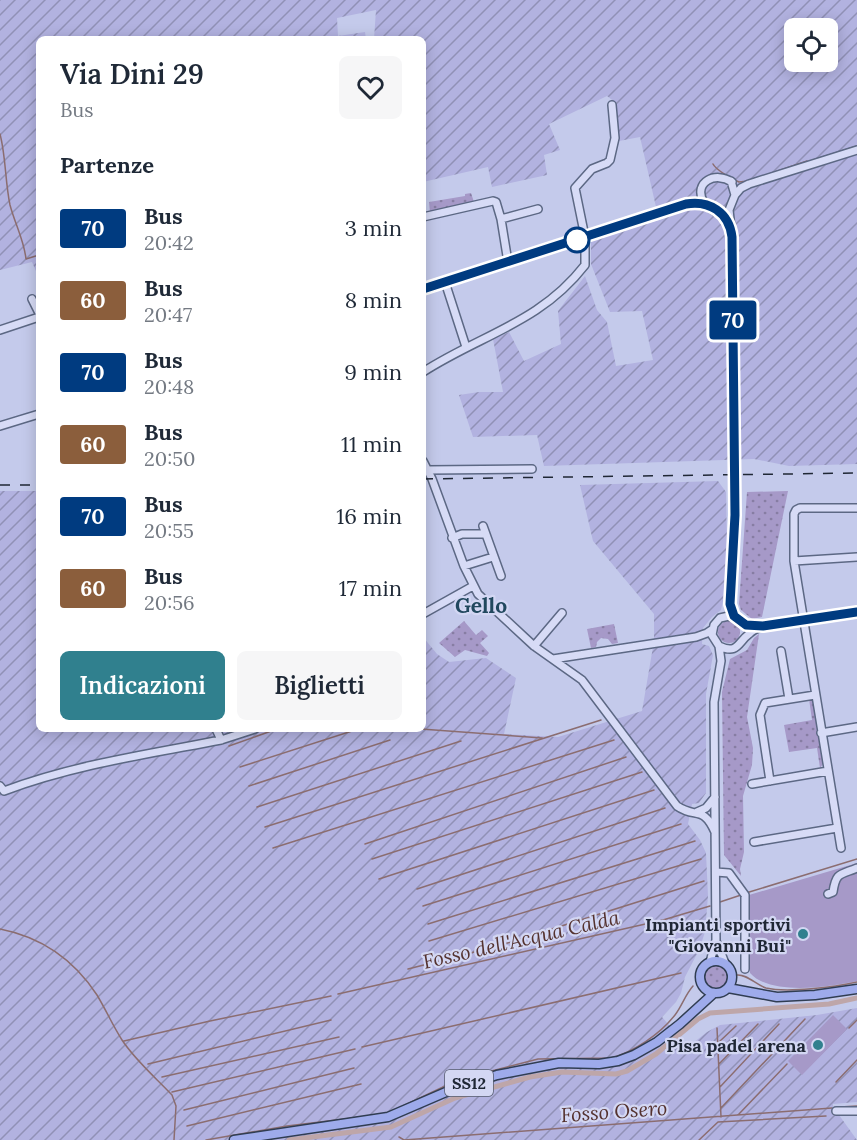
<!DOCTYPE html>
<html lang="it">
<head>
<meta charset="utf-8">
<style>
	body { margin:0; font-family:Lora,serif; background:#f6f6f7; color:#1f2937; height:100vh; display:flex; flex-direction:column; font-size:22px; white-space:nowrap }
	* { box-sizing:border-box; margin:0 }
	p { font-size:20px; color:#747a83 }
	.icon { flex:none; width:33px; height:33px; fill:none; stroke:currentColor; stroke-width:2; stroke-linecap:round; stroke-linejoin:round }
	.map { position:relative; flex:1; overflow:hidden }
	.drawer { position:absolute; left:36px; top:36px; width:390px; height:696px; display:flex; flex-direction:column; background:#fff; border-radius:9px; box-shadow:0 3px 15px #0003 }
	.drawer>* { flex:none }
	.badge { padding:0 12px; border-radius:4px; font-size:21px; line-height:39px }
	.fabs { position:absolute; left:784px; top:18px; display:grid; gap:12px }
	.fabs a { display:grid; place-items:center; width:54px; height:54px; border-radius:9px; background:#fff; box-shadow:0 3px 15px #0003; font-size:30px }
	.map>.badge { position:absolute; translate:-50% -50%; box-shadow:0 0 0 3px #fff }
	h2 { padding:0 24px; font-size:22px; line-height:54px }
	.round { display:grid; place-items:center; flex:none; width:63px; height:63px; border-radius:9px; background:#f6f6f7 }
	.head { display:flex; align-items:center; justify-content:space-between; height:102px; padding:0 24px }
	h1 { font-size:28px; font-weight:600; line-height:45px }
	.action { display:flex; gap:12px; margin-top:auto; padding:12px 24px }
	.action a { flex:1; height:69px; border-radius:9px; background:#30808e; color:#fff; font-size:24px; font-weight:600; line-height:69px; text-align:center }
	.action a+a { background:#f6f6f7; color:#1f2937 }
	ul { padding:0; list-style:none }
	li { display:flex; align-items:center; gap:18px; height:72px; padding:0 24px }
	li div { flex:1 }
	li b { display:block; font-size:22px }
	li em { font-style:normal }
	li .badge { min-width:66px; font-weight:700; text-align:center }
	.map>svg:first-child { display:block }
	.farmland { fill:url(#farmland-furrows); fill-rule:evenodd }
	.grass { fill:url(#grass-dots) }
	.pitch { fill:#a699c8 }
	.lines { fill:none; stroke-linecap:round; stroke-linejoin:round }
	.stream { stroke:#8b6d70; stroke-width:1.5 }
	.canal { stroke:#bea6a9; stroke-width:5 }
	.minor-tunnel { stroke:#a3a9c7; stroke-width:7; stroke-dasharray:7 3.5; stroke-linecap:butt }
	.minor-casing { stroke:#5c6884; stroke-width:10 }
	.major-casing { stroke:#303d52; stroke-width:11 }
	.minor { stroke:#d7dbf6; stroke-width:7 }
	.major { stroke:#9eabeb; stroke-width:8 }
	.rail { stroke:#1f2735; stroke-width:1.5; stroke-dasharray:10 10; stroke-linecap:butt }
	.line-casing { stroke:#fff; stroke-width:14 }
	.line { stroke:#003b80; stroke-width:9 }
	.stop-dot { fill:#fff; stroke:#003b80; stroke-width:3 }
	.poi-dot { fill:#30808e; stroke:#d3d7f3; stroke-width:2 }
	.labels { text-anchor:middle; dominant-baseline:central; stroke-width:4.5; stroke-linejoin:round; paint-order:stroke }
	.shield { fill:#d3d7f3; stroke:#555c6e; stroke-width:1.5 }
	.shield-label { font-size:16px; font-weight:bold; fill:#1f2735 }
	.poi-label { font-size:18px; font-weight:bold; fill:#1f2735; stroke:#d3d7f3; text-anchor:end }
	.water-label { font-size:20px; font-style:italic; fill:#54322f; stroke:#d3d7f3 }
	.quarter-label { font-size:21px; font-weight:bold; fill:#21485e; stroke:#d3d7f3 }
</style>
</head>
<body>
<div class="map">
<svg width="857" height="1140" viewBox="0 0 857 1140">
	<defs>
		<pattern id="farmland-furrows" width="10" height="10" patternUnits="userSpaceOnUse" patternTransform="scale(1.5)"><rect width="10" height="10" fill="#b2b2e0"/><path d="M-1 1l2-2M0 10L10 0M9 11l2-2" fill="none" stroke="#9091b6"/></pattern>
		<pattern id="grass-dots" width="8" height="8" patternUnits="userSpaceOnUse" patternTransform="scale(1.5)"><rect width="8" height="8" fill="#a699c8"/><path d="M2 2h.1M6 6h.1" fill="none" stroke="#877da3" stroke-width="1.8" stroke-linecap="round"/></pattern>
	</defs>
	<rect width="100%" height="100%" fill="#c4caeb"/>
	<path class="farmland" d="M0,0H857V464L789,466L754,459L544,466L537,435L473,437L459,395L479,392H503L493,339L509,332L524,361L561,344L558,311L585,276L597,310L607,322L616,366L653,360L642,311L610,312L591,264V240L659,220L640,137L619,141L616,103L607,96L549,124L560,150L544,155L547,175L492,187L488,167L423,182V73L426,72L423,39H374L376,10L337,18L338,36L365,32L366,39H39V278L32,262L0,270ZM795,28H828V62H795Z
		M718,481L726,492L727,546L723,601L721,610L712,617L703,628L702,644L709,646L713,655L706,694V793L699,803L692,804L688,824L700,840L706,853L708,896L705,932L699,950L685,977L681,993L676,1002L662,1017L688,1047L707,1032L720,1025L817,1015L857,1008V1102L833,1104V1115H839L857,1140H0V491H39V729H423V637L437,654L449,662L486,658L516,678L504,734L558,737L642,711L654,641V614L593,541L580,485Z"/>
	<path class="grass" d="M471,193L474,202L430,213L429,202L465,196V194Z
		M788,491L762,617L752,619L741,610L739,604L747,492Z
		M718 632a11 11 0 1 1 22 0a11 11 0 1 1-22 0Z
		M464,621L476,635L482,630L488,636L480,643L489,653L487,656L465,650L455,657L439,643Z
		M614,624L618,643L612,644L608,639L601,638L597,642L596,647L591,648L587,629Z
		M759,634L747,717L753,748L752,765L743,796L744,852L740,869L741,876L724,855L722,692L730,659L747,650L754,638Z
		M809,699L813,701L823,764L820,768L817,748L789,752L784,725L812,720Z
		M718,964L726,970L728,979L723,987L713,988L705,982L704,972L710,966Z"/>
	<path class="pitch" d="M857,863V981C830,987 770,996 750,973L749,895Z
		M833,1015L847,1029L802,1075L788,1061Z"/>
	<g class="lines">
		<path class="stream" d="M0,134C6,157 5,181 10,205C15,224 24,240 26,259L39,255
			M813,160L857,146
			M713,164C716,170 732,179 739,182L748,181L807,161
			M421,729L542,738
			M229,746L277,729
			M240,767L352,731
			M249,786L390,740
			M257,807L461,741
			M265,827L601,720
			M365,844L626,757
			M273,848L614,740
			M372,859L642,772
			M379,879L654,790
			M417,889L665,808
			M746,893L857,859
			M720,902L741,895
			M423,906L681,824
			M428,924L695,841
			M0,929C41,937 74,960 97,995C106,1010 113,1026 122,1040C135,1060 156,1078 172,1095L176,1106L174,1140
			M429,941L701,859
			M408,969L498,946L704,881
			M737,975C747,974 756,985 766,988C787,993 835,987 857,982
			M338,994L663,920L710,906
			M717,1028L721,1117
			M849,1028L857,1020
			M124,1041L210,1021L331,996
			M719,1042L736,1026
			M362,1047L681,973
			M148,1064L331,1020
			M719,1064L758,1024
			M162,1077L339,1037
			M836,1082L857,1060
			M720,1087L779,1024
			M172,1092L355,1049
			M403,1106L460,1079L538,1059L611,1058C634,1052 660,1034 675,1015C682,1006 685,995 693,986
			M840,1107L857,1106
			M721,1108L805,1019
			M184,1110L354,1068
			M738,1115L787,1064
			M187,1126L361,1084
			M399,1137L404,1140L832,1108
			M206,1140L287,1126L369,1116
			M699,1140L718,1122L826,1116"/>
		<path class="canal" d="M289,1140L391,1127L455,1098L530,1077L562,1072L616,1074L627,1071L656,1054L698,1019L710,1013L829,1004L857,998"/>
		<path class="minor-tunnel" d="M734,461L735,481"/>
		<g class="minor-casing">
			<path id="minor" d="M731,181L735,195L729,210L732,237L734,461
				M735,195L741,188L749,184L857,150
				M423,217L493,201L496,202L501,219L508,262
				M501,219L538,209
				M729,223C723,212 708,211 703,201C694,182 715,171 732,182
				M445,282L466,347
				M423,289L686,204L705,203
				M32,299L39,313
				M0,330L39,317
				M423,372C482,334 540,323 585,265V237L575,188L592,169L607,163L610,160L615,138L612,105
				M0,426L39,414
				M423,461L432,479L464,566L478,594L534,646L582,680L677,806C696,819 703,805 715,832
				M428,470L532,469
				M483,526L501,576
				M452,538L462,534H485
				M794,561L857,557
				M464,566L493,557
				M423,614L473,586
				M734,616L730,604L735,527V481
				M763,626C758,628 753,630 749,634C738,642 738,655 719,646L712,635L714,625L720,618L729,616L738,618L746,625L763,626L857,612
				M534,646L562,613
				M781,651L789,699
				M553,659L696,637L707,633L713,629
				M216,729L221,740L255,729
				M821,733L857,727
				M770,781L760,715L765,703L815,695
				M752,784L828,771
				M0,786L4,791C73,765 148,754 221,740
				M697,812L706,808L715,797
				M754,842L837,828
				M841,848L794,561V514L796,510L800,508H857
				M716,872L729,873L745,895V969
				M828,894L833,892C836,872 840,875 857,868
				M717,943L725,963
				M710,962L716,940L714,702L721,661L719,646
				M836,1111H857"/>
		</g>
		<g class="major-casing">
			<path id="major" d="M700 977a16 16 0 1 1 32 0a16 16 0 1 1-32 0Z
				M728,988L777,997L815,995L857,989
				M234,1140L388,1117L453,1089L497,1075L559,1063L599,1064L618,1061L634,1055L657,1042L680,1024L714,993"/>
		</g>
		<use href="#minor" class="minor"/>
		<use href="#major" class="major"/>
		<path class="rail" d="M423,479L857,473
			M0,485H39"/>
	</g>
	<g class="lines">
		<g class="line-casing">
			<path id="line" d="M423,289L686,204C709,200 729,212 732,237L735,515L730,604L734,616L746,625L763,626L857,612"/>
		</g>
		<use href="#line" class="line"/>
	</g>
	<circle class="stop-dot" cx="577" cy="240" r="12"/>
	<g class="poi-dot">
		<circle cx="803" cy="934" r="6"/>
		<circle cx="818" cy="1045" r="6"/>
	</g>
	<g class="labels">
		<rect class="shield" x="445" y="1070" width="48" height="26" rx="4.5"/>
		<g class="shield-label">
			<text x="469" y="1083">SS12</text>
		</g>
		<g class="poi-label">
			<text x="791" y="924">Impianti sportivi<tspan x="791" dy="21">"Giovanni Bui"</tspan></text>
			<text x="806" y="1045">Pisa padel arena</text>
		</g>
		<g class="water-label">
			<text transform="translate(521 939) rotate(-13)">Fosso dell'Acqua Calda</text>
			<text transform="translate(614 1111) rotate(-4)">Fosso Osero</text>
		</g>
		<g class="quarter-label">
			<text x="481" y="605">Gello</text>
		</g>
	</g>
</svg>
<div class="fabs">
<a><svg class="icon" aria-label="locate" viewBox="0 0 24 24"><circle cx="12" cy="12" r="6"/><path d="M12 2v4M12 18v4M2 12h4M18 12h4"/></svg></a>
</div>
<b class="badge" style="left:733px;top:320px;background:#003b80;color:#fff">70</b>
<section class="drawer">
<div class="head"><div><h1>Via Dini 29</h1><p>Bus</p></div><a class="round"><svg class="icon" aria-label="heart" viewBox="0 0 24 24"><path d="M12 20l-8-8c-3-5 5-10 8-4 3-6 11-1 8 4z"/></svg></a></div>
<h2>Partenze</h2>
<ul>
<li><span class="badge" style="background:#003b80;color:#fff">70</span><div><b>Bus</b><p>20:42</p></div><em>3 min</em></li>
<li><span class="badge" style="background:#8b5e3c;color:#fff">60</span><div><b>Bus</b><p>20:47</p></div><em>8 min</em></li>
<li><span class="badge" style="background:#003b80;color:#fff">70</span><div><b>Bus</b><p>20:48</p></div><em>9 min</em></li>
<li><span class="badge" style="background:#8b5e3c;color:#fff">60</span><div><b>Bus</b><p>20:50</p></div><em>11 min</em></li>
<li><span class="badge" style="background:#003b80;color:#fff">70</span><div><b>Bus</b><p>20:55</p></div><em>16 min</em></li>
<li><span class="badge" style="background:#8b5e3c;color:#fff">60</span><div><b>Bus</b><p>20:56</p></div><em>17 min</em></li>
</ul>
<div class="action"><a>Indicazioni</a><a>Biglietti</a></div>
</section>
</div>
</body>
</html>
